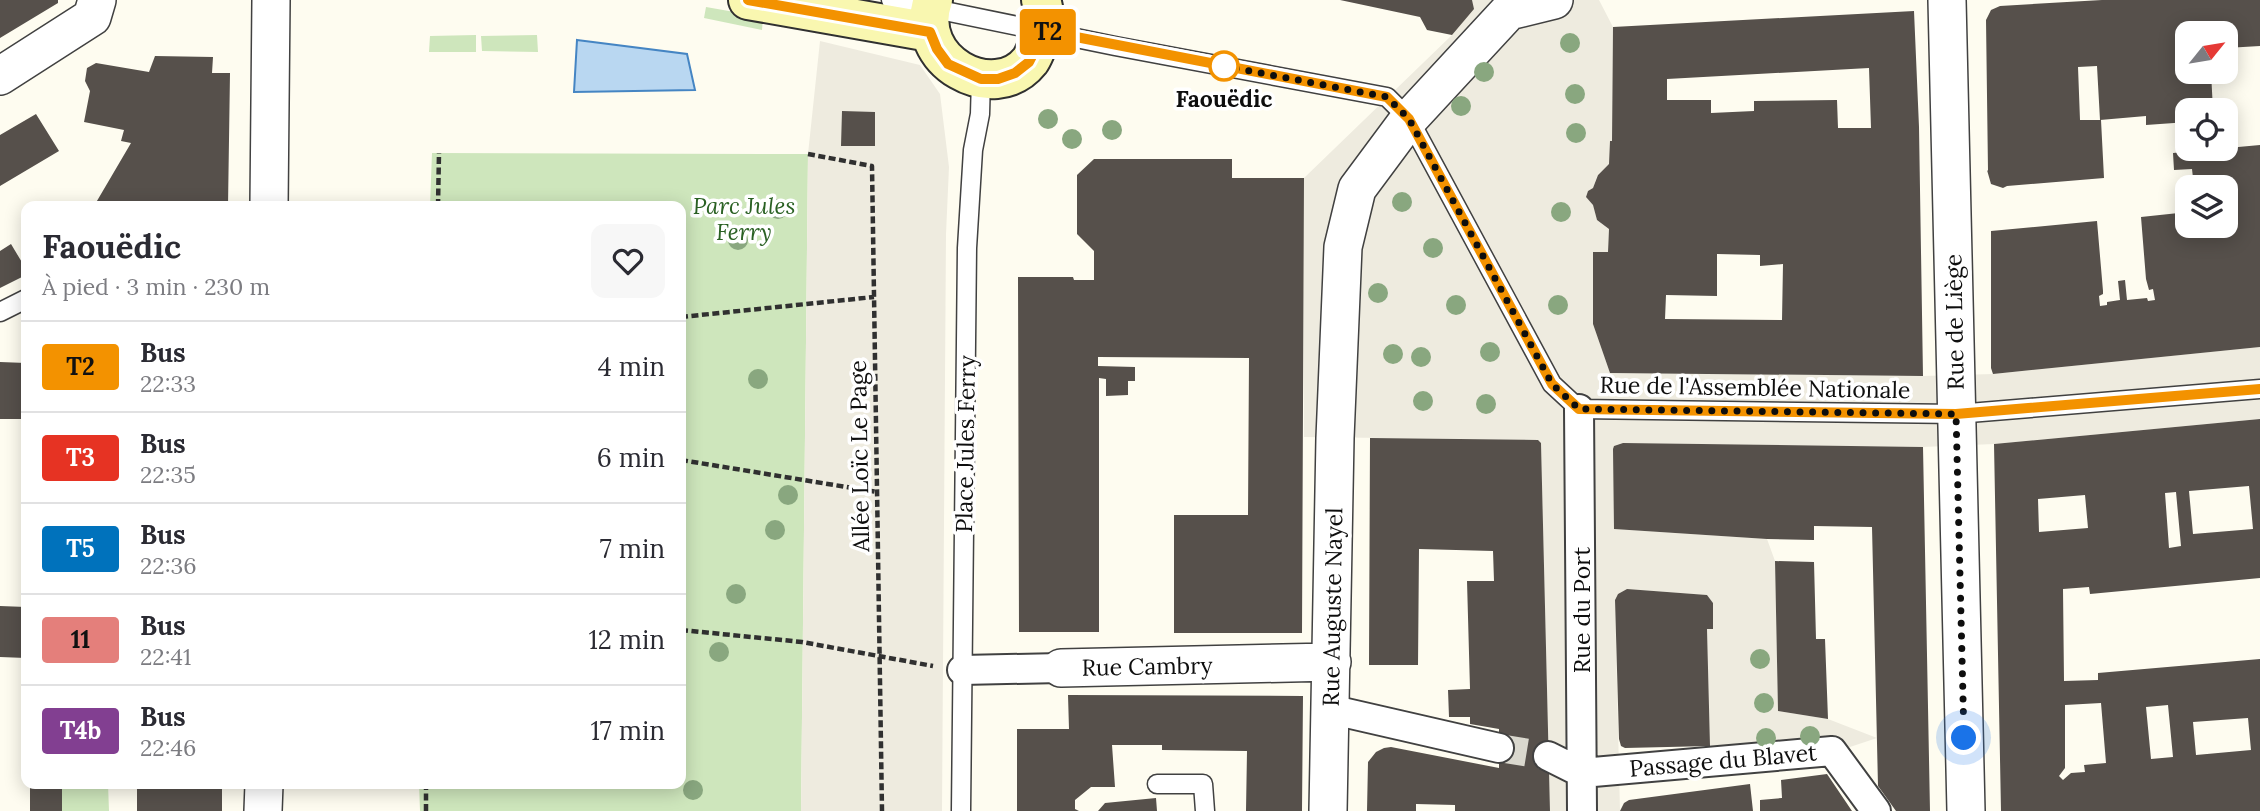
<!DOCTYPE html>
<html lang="fr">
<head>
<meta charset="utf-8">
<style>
	body { margin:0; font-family:Lora,serif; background:#f7f7f7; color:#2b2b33; height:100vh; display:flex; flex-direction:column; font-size:26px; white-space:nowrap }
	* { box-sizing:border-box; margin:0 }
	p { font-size:23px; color:#7c7c81 }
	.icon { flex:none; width:38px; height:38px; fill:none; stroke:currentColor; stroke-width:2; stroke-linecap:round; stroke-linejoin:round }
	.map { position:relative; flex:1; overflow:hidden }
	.drawer { position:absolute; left:21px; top:201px; width:665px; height:588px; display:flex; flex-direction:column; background:#fff; border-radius:14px; box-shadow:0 4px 18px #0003 }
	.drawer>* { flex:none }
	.badge { padding:0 14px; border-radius:5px; font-size:24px; line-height:46px }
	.needle { width:46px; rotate:60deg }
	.buttons { position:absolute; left:2175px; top:21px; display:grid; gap:14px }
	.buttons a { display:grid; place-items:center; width:63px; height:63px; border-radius:14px; background:#fff; box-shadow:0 4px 18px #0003; font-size:35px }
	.you { position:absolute; width:35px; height:35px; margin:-18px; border:5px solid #fff; border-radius:50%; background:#1a73e8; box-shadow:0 0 0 10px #1a73e833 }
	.map>.badge { position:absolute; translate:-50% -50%; box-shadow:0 0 0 4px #fff }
	.round { display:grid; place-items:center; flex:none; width:74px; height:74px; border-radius:14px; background:#f7f7f7 }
	.head { display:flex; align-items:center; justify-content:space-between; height:119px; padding:0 21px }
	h1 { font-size:33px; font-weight:700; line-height:52px }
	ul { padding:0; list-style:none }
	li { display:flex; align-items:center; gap:21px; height:91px; padding:0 21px; border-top:2px solid #e1e1e2 }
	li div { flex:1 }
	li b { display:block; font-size:26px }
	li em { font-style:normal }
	li .badge { min-width:77px; font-weight:700; text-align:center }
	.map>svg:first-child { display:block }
	.green { fill:#cee6bc }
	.plaza { fill:#eeebdf }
	.water { fill:#b9d7f1; stroke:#4585c3; stroke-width:2 }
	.building { fill:#56504b; fill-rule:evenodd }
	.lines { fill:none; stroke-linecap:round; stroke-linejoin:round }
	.pedestrian-tunnel { stroke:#dad8ce; stroke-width:28; stroke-dasharray:28 14; stroke-linecap:butt }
	.service-casing { stroke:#414141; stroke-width:21 }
	.pedestrian-casing { stroke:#414141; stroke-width:32 }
	.minor-casing { stroke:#414141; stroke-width:40 }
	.secondary-casing { stroke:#303030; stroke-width:42 }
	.path { stroke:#303030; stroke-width:4.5; stroke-dasharray:7 3.5; stroke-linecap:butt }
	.service { stroke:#fff; stroke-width:18 }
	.pedestrian { stroke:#fff; stroke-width:28 }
	.minor { stroke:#fff; stroke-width:37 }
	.secondary { stroke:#f9f7b0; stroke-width:38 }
	.tree { fill:#89a77f }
	.line-casing { stroke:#fff; stroke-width:16 }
	.line { stroke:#f39200; stroke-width:10 }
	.walk { stroke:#0e0e0e; stroke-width:7; stroke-dasharray:0 12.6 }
	.stop-dot { fill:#fff; stroke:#f39200; stroke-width:3.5 }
	.labels { text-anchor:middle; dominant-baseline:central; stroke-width:7; stroke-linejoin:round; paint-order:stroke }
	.stop-label { font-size:23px; font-weight:bold; fill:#0e0e0e; stroke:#fff }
	.park-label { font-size:23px; font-style:italic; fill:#2a6123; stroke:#fff }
	.street-label { font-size:23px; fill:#0e0e0e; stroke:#fff }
</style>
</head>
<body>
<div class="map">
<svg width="2260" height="811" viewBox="0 0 2260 811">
	<rect width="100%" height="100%" fill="#fefcf0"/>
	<path class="green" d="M706,7L763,17L762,30L704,18Z
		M476,35V52H429L430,36Z
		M537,35L538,52L482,51L481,36Z
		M432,153L808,154L801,811H420L419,784H681V206H430Z
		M62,784H108L109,811H62Z"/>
	<path class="plaza" d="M1472,0H1599L1613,27L1612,141L1610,142V164L1598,174L1593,188L1588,191L1586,197L1593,205L1597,220L1609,229L1608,252L1593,253V324L1610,373L1923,376L1993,374L2260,347V419L1994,444L1923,447L1623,443L1614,446V529L1767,539L1775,561L1778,711L1828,719L1877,738L1841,750L1778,744L1710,746L1707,629H1713V603L1707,595L1627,589L1618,594L1615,600L1620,811H1550L1541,444L1537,440L1304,437V178L1452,35L1473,9Z
		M820,41L920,65L940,94L949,167L946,234L942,811H801L808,154Z"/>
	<path class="water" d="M577,40L687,54L695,90L574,92Z"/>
	<path class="building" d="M0,0H58V3L0,38Z
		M1340,0H1472L1474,9L1452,35L1427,30L1420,17Z
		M2102,0H2260V46L2226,48V33H2188V72H2211L2213,110H2188V122L2146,125V116L2100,120L2097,66L2078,67L2080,120H2101L2104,178L2007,186L2003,188L1991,184L1987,170L1988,171L1986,20L1991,10L2000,6Z
		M1914,11L1919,127L1923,376L1610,373L1593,324V252H1608L1609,229L1597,220L1593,205L1586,197L1588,191L1593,188L1598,175L1609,164L1610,141H1612L1613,27ZM1869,68L1871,128H1838L1837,100L1754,101V111L1711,113V100H1667V79ZM1717,254L1760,255V266L1783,264L1782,320L1665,319L1666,295L1717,296Z
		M155,56L213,57L212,73H230L228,206H94L131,143L121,141L124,130L84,122L90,91L85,81L87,68L96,63L149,72Z
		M842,111L875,112V146H841Z
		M36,114L59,151L0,186V135Z
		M2260,145V347L1993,374L1991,368V231L2097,221L2103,291V294L2099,296L2100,306L2107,305V302L2120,300L2118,281L2125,280L2127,300L2147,298L2148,301L2155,300L2153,289L2149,290L2146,279L2141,217L2188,212V226H2226V187H2194L2192,169L2174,170L2173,153Z
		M1094,159H1232V178H1304L1302,633H1174V515H1248L1249,358L1098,357V366L1135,367V381H1128V395L1106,396V379L1099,378V632H1019L1018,277H1073L1074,280H1094V251L1077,234V175Z
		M11,244L26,269V275L0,288V251Z
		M0,362L26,363V419H0Z
		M2260,419V578L2090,594L2089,587L2063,589L2064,681L2098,680V673L2260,659V811H2001L1994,444ZM2249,486L2253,529L2193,534L2189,491ZM2176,492L2181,546L2169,548L2165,493ZM2085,495L2088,528L2039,532L2038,499ZM2101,703L2106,763L2084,765L2085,772L2071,773L2063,780L2059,776L2065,768V705ZM2168,705L2173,757L2151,759L2146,707ZM2248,718L2251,750L2196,755L2193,722Z
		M1370,438L1538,440L1541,443L1550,811H1455V805L1416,804V811H1367L1368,762L1376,752L1384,748L1391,747L1499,768V729L1470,724V717H1449L1448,690L1470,689L1467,581H1494L1493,551L1419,549L1418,665H1369Z
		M1623,443L1923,447L1930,811H1896L1878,786L1872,527L1814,526V540L1767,539L1614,529L1613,449L1614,446Z
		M1775,561L1814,562L1816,639H1825L1828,719L1778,711Z
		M1627,589L1707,595L1713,603V629H1707L1710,746L1625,748L1621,746L1619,739L1615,600L1618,594Z
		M0,606L26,607V658L0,657Z
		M1068,695L1303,696L1302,811H1246L1247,751L1162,750V745H1112L1115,787H1091L1075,800V809L1079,811H1017V729H1069Z
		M1827,774L1852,811H1760V800L1782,798L1781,780Z
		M30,784H62V811H30Z
		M137,784H222V811H137Z
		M1750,784L1753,811H1620L1624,803L1629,800Z
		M1156,798L1157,811H1098L1105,803Z"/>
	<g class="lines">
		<path class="pedestrian-tunnel" d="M1499,748L1548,756"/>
		<g class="service-casing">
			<path id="service" d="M891,0L1115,46L1387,97L1409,119L1552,384L1579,409L1957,414L2260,389
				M0,312L26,299
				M1157,784H1203L1205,811
				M961,811L967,248L973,150L980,114L981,79"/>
		</g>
		<g class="pedestrian-casing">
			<path id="pedestrian" d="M1579,409L1582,811
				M962,670L1061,668
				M1329,709L1499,748
				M1548,756L1582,773L1832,751L1876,811"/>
		</g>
		<g class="minor-casing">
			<path id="minor" d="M1947,0L1966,811
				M1509,11L1554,0
				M0,76L92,17L97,0
				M269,206L271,0
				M1061,668L1332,662
				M263,811L264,784
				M1328,811L1335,438L1343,247L1357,189L1409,119L1509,11"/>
		</g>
		<g class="secondary-casing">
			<path id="secondary" d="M748,0L930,32
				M933,0C911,61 994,106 1030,61C1033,57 1035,51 1037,47C1046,30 1047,18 1041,0"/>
		</g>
		<path class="path" d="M808,154L872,166L882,811
			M438,206L439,153
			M681,317L874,297
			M681,460L877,492
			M681,630L802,642L933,666
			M426,811V784"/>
		<use href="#service" class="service"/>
		<use href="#pedestrian" class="pedestrian"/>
		<use href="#minor" class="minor"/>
		<use href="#secondary" class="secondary"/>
	</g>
	<g class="tree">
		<circle cx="1570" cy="43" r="10"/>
		<circle cx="1484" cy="72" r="10"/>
		<circle cx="1575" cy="94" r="10"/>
		<circle cx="1461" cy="106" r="10"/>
		<circle cx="1048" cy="119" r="10"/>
		<circle cx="1112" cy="130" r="10"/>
		<circle cx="1576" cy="133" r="10"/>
		<circle cx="1072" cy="139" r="10"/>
		<circle cx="1402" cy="202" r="10"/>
		<circle cx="778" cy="209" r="10"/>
		<circle cx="1561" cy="212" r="10"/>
		<circle cx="738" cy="240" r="10"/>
		<circle cx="1433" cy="248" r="10"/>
		<circle cx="1378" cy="293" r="10"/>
		<circle cx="1456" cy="305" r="10"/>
		<circle cx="1558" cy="305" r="10"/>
		<circle cx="1490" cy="352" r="10"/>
		<circle cx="1393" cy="354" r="10"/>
		<circle cx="1421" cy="357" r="10"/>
		<circle cx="758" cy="379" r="10"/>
		<circle cx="1423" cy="401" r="10"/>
		<circle cx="1486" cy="404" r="10"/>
		<circle cx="788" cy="495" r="10"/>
		<circle cx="775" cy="530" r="10"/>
		<circle cx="736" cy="594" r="10"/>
		<circle cx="719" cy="652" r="10"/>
		<circle cx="1760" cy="659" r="10"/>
		<circle cx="1764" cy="703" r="10"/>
		<circle cx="1810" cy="736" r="10"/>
		<circle cx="1766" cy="738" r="10"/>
		<circle cx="693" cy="790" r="10"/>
	</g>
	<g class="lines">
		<g class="line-casing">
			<path id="line" d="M748,0L930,32L937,49L948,64L981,79H998L1015,73L1029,62L1045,31L1387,97L1409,119L1552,384L1579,409L1956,414L2260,389"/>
		</g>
		<use href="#line" class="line"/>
		<path class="walk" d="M1224,66L1387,97L1409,119L1552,384L1579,409L1956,414L1964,738"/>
	</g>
	<circle class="stop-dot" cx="1224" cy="66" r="14"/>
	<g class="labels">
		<g class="stop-label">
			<text x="1224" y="98">Faouëdic</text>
		</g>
		<g class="park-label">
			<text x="744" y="205">Parc Jules<tspan x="744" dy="26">Ferry</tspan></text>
		</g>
		<g class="street-label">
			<text transform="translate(1954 322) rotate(-91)">Rue de Liège</text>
			<text transform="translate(1755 387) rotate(1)">Rue de l'Assemblée Nationale</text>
			<text transform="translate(965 444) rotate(-89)">Place Jules Ferry</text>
			<text transform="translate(859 456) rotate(-91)">Allée Loïc Le Page</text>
			<text transform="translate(1332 607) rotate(-89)">Rue Auguste Nayel</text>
			<text transform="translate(1581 610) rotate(-90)">Rue du Port</text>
			<text transform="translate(1147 666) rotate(-1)">Rue Cambry</text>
			<text transform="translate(1723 760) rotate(-5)">Passage du Blavet</text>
		</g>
	</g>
</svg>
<div class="buttons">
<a><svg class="needle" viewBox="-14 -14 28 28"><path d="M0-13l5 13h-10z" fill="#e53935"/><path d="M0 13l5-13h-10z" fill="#7c7c81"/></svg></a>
<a><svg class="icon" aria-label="locate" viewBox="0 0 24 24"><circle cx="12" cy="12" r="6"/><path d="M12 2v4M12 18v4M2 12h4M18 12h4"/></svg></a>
<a><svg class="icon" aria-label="layers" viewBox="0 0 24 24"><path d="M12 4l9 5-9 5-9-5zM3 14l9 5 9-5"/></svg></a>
</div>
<div class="you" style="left:1964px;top:738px"></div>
<b class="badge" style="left:1048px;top:32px;background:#f39200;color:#111">T2</b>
<section class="drawer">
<div class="head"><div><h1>Faouëdic</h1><p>À pied · 3 min · 230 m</p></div><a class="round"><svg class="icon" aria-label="heart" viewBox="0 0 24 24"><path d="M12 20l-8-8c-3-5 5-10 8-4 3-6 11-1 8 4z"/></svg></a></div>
<ul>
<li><span class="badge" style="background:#f39200;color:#111">T2</span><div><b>Bus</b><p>22:33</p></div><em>4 min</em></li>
<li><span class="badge" style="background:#e63323;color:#fff">T3</span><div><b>Bus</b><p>22:35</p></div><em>6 min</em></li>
<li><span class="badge" style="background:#0072bc;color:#fff">T5</span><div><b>Bus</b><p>22:36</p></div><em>7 min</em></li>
<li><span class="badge" style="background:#e47f7b;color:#111">11</span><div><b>Bus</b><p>22:41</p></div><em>12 min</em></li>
<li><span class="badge" style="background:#823f91;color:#fff">T4b</span><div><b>Bus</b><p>22:46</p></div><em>17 min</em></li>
</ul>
</section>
</div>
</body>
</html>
